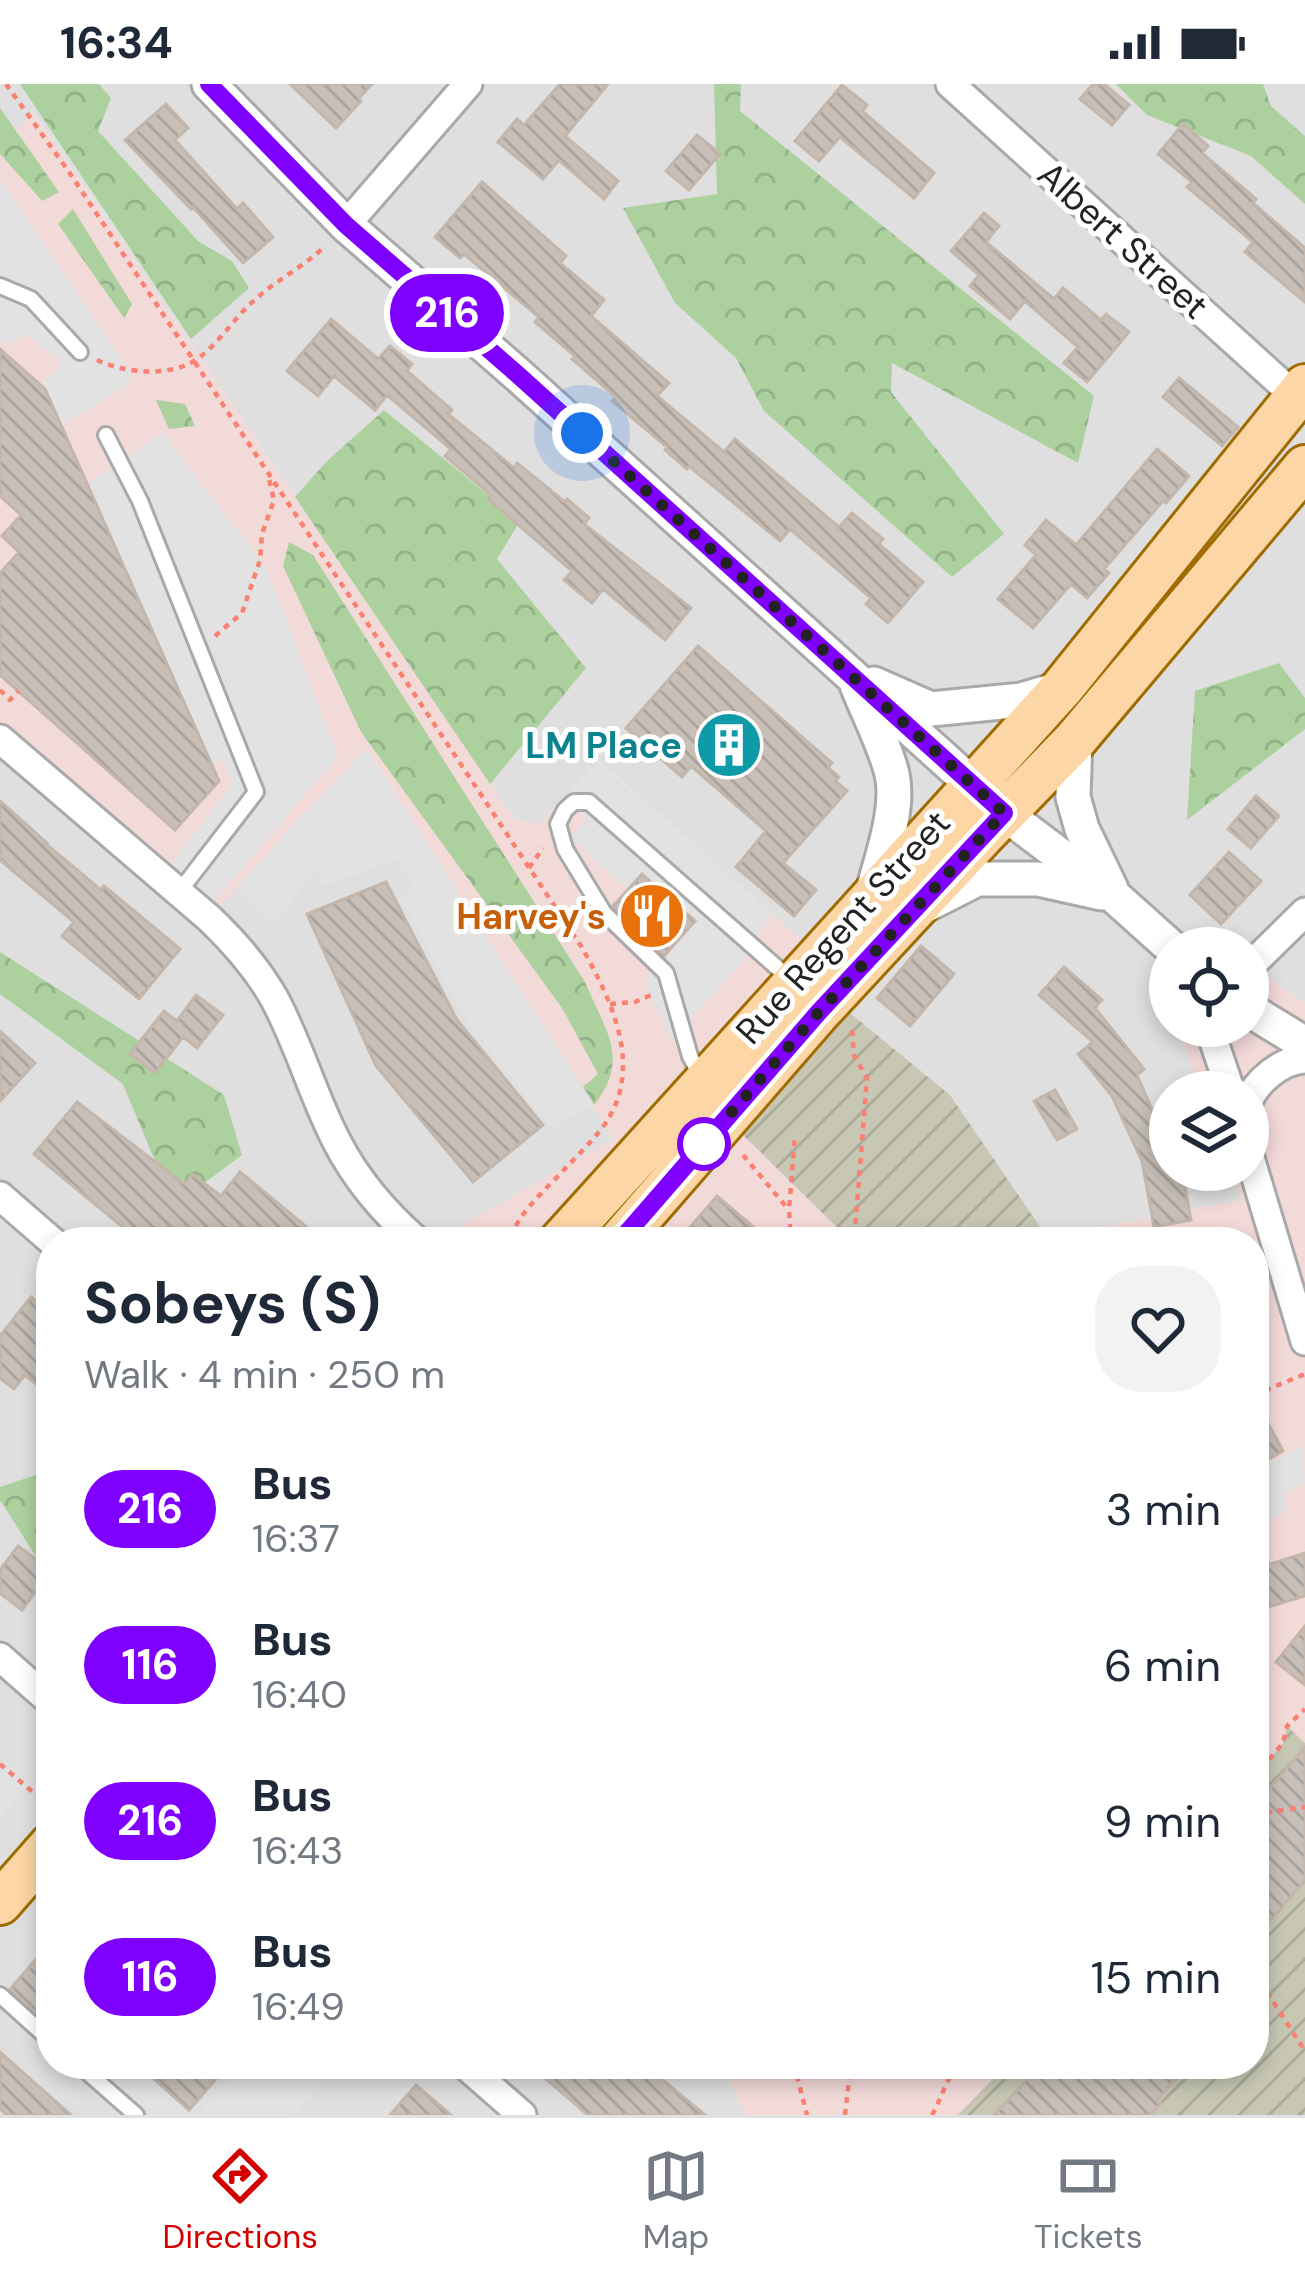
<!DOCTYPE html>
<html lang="en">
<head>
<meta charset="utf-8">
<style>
	body { margin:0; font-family:"DM Sans",sans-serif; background:#f2f2f3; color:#1f2937; height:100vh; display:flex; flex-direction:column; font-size:45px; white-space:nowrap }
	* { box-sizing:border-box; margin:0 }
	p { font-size:39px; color:#747a83 }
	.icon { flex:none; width:66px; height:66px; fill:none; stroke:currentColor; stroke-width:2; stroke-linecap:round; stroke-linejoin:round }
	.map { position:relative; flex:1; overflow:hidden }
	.drawer { position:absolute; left:36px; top:1143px; width:1233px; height:852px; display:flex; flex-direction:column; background:#fff; border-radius:48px; box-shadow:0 6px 18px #0003 }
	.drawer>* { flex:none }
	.badge { padding:0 24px; border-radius:39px; font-size:42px; line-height:78px }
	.tools { position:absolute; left:1149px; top:843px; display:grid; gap:24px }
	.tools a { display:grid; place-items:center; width:120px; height:120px; border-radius:50%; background:#fff; box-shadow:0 6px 18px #0003; font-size:60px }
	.you { position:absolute; width:60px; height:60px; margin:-30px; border:9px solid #fff; border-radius:50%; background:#1a73e8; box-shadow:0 0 0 18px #1a73e833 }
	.map>.badge { position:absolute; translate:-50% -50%; box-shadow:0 0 0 6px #fff }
	.round { display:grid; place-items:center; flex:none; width:126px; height:126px; border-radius:48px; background:#f2f2f3 }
	.overview { display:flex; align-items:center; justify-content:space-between; height:204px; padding:0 48px }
	h1 { font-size:57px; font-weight:700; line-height:90px }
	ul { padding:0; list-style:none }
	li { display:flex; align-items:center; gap:36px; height:156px; padding:0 48px }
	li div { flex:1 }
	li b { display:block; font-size:45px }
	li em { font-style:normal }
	li .badge { min-width:132px; font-weight:700; text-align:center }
	.status { display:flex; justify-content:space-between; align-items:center; height:84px; padding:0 60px; background:#fff; direction:ltr }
	.status svg { height:33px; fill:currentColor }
	.tabs { display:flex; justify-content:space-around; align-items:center; height:168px; border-top:3px solid #e0e1e3; background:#fff; font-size:33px; color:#747a83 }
	.tabs a { display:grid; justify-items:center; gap:6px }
	.tabs .on { color:#d40000 }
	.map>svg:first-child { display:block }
	.residential { fill:#e0dfdf }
	.commercial { fill:#f2dad9 }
	.construction { fill:url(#construction-furrows) }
	.forest { fill:url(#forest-crowns) }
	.parking { fill:#e2e2e2 }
	.building { fill:url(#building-back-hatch); stroke:#c4b6ab; stroke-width:3 }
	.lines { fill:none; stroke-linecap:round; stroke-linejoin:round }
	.service-casing { stroke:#a9a9a9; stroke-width:20 }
	.minor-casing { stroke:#a9a9a9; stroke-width:33 }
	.tertiary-casing { stroke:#a9a9a9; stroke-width:39 }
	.primary-casing { stroke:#a06b00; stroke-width:48 }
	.path { stroke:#fa8072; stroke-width:4.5; stroke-dasharray:6 6; stroke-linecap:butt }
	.service { stroke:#fff; stroke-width:14 }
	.minor { stroke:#fff; stroke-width:27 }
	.tertiary { stroke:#fff; stroke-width:33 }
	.primary { stroke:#fcd6a4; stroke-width:42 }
	.line-casing { stroke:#fff; stroke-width:27 }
	.line { stroke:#8000ff; stroke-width:18 }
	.walk { stroke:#222; stroke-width:12; stroke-dasharray:0 21.6 }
	.stop-dot { fill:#fff; stroke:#8000ff; stroke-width:6 }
	.labels { text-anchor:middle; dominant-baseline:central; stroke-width:10; stroke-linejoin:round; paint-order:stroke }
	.street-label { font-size:36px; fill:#222; stroke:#fff }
	.culture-label { font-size:36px; font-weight:bold; fill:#0d838f; stroke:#fff; text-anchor:end }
	.food-label { font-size:36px; font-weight:bold; fill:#c56008; stroke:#fff; text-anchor:end }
</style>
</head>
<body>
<div class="status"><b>16:34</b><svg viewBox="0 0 49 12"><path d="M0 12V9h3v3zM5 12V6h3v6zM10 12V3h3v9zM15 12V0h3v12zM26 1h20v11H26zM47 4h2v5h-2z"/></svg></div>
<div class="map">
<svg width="1305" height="2031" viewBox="0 0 1305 2031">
	<defs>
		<pattern id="construction-furrows" width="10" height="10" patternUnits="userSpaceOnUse" patternTransform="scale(3)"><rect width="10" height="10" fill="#c7c7b4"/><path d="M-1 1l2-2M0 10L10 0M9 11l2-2" fill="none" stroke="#abab9a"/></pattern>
		<pattern id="forest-crowns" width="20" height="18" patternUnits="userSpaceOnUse" patternTransform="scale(3)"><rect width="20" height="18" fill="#add19e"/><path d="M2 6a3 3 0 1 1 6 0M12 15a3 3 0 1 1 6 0" fill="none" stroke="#95b388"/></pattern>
		<pattern id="building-back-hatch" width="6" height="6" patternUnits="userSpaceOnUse" patternTransform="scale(3)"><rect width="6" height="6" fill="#c7bfb8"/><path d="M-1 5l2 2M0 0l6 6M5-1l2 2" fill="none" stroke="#aba49e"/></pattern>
	</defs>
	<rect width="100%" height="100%" fill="#f2efe9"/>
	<path class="residential" d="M0,0H1305V919L1248,880V864H1225L1219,859L1213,864H1170V905L1165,911L1170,924V942H1177L1201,1008H1170V1086H1230L1241,1116L1047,1153L950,1011L850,929L864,911L599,677L540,740L515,736L34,29L0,64Z
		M0,655L210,834L295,739L367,665L615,1056L432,1158H51V1980H720L746,2031H0Z"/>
	<path class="commercial" d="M33,28L515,736L540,740L598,677L865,912L851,929L950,1011L1047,1153L1241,1116L1230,1086H1248V1008H1201L1177,942H1248V880L1305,919V2031H746L720,1980H1254V1158H432L614,1055L368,666L295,739L210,835L0,655V64Z"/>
	<path class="construction" d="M850,929L950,1011L1047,1153L1042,1158H852L743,1051Z
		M1287,1642L1305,1659V2031H958L1007,1980H1254V1694L1283,1659Z"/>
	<path class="forest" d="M20,0H99L111,14L98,47L198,157L232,177L249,204L191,255Z
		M714,0H741L740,27L1094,312L1078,379L892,279L891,308L1004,450L952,493L764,327L736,274L675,219L623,124L717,110Z
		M1116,0H1263L1271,22L1305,52V120L1251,72L1147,31Z
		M0,24L59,108L42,117L0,70Z
		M73,125L132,220L124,234L58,140Z
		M156,316L185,320L195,342L169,345Z
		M384,326L520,437L497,475L586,584L490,700L295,413L325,379Z
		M289,458L313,471L585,898C605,946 631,975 594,1021L583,1003L598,990L562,924L361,648L283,482Z
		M1279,579L1305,614V645L1187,736L1195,607Z
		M0,868L224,1011L242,1071L195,1106L164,1099L123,1000L0,910Z
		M51,1386V1496L0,1416V1403Z"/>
	<path class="parking" d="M0,95L133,292L124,304L61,341L41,302L61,279L28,251L5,260L0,256Z
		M162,348L267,485L338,672L214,817L172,779L231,701L224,676L211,679L87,400Z
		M367,665L594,1021L551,1045L464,932L400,813L414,803L396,776L324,802L316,787L271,842L237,805L295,739Z
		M598,677L772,830L742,877L672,957L644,901L695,837L642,790L627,806L571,753L588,734L563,714Z
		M1303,1362L1305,1400L1283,1410L1287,1428L1254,1439V1386Z
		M0,1680L27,1703L0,1734Z
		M78,1980H137L195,2031H136Z
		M243,1980H305L324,1996L293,2031H197Z"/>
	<path class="building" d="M290,0H372L359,14L361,17L336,44Z
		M560,0H608L565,52L618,97L604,115L559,76L543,95L498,58L517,35L524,41Z
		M1093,0H1104L1129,21L1112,41L1080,15Z
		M842,1L867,21L862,27L934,89L914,114L840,53L819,77L795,57Z
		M166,20L188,44L175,56L237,125L243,119L273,153L243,179L193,123L191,125L125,56Z
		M1183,40L1208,62L1202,69L1256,115L1253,119L1305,164V218L1245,168L1253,158L1187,103L1192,98L1158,70Z
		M697,51L720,70L689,106L666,87Z
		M482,98L566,172L560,179L604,216L591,232L669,299L657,312L724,368L735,355L839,443L852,429L883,455L879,460L923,498L888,539L866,520L871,514L790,445L780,457L689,382L687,385L665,366L667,363L612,317L616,313L572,275L575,272L535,238L539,233L464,170L460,174L435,153Z
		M984,129L999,142L986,158L1054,215L1063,204L1101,236L1106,230L1129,248L1087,298L1064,279L1078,263L1025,217L1010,235L970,202L979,191L951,167Z
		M331,235L378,275L390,262L412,280L407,287L452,326L448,330L514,384L517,379L565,418L567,415L589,434L584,440L691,524L665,556L603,505L592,519L564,496L572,487L488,415L491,411L445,372L451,365L387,311L375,326L334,292L318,312L287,287Z
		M0,265L45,305L219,697L175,746L0,591V489L19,468L2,452L21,431L0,412Z
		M1179,294L1238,343L1222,362L1163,313Z
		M1157,365L1189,392L1166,419L1163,417L1104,485L1109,489L1087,514L1071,500L1033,544L998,515L1036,471L1025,461L1046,436L1076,461Z
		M698,562L832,679L828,684L839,693L835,697L847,707L783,779L816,806L794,832L736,783L766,747L691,682L682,693L626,644Z
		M1256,712L1279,732L1251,764L1228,745Z
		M0,717L47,759L46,760L101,806L104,802L180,865L139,915L62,852L74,838L0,776Z
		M1229,768L1261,797L1221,840L1190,811Z
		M642,790L695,837L664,872L613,822Z
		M386,798L457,936L543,1041L473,1098L376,982L307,830Z
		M921,862L954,890L910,942L877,914Z
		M1064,883L1102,916L1095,924L1144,985L1137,991L1170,1066V1086H1182L1191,1136L1154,1143L1142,1077L1112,1012L1078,970L1093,958L1039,911Z
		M196,911L223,931L197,964L183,953L155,989L130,970L164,927L177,937Z
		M0,947L35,979L0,1017Z
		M1055,1006L1077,1045L1057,1056L1034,1017Z
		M77,1018L184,1100L192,1090L221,1112L240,1088L325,1158H141L34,1070Z
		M717,1112L771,1158H677Z
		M31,1213L51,1229V1312L25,1291L14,1305L0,1294V1252Z
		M1254,1313L1283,1367L1254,1383Z
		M18,1462L51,1486L22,1526L0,1509V1486Z
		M1305,1469V1512L1265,1524L1254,1485Z
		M1305,1542V1601L1276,1578Z
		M1305,1663V1797L1271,1836L1254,1822V1723Z
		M51,1858V1942L10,1905Z
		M0,1968L71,2031H7L0,2025Z
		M137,1980H229L189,2026Z
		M528,1980H644L705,2031H588Z
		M1042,1980H1189L1157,2016L1161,2019L1150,2031H994Z
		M416,2001L451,2031H390Z"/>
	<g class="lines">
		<g class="service-casing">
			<path id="service" d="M0,202L31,215L80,268
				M106,351L140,417L256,708L179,808
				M701,993L690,972L666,889L604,829L565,765L558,740L565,726L574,718H589L790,895
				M0,1911L51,1957
				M78,1980L136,2031"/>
		</g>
		<g class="minor-casing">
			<path id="minor" d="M950,0L1296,313
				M346,141L468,0
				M0,655L210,835C235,859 257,884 274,914C299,960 313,1012 337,1058C357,1097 386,1130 418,1158
				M1248,884L1305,828
				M1213,942L1211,949L1231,1008
				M1248,1018C1256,997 1282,976 1305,975
				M1248,1067L1305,1257
				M0,1112L53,1158
				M0,1573L51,1618
				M464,1980L522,2031"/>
		</g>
		<g class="tertiary-casing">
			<path id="tertiary" d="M209,0L346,141L517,290L1004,729L1114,812L1172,864
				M874,600L931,625L1021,616L1062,604
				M857,601C868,629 885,661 892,690C900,724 881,777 872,810
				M1075,656L1073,713L1082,745L1111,805
				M926,821L977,795H1038L1101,809
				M1248,925L1305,960"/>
		</g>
		<g class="primary-casing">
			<path id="primary" d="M560,1158L1062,604L1305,302
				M619,1158L818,929L984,750L1075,656L1305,383
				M0,1819L51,1761"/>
		</g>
		<path class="path" d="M6,0L69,88L581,862C612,917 646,986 602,1044C589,1061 573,1076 558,1092C538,1113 518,1130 509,1158
			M97,276C125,289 170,294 197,275C220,259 235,232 257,214C278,195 305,182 325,162
			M215,552L242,529L260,476L262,450L274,416L269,395
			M0,606L10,616L18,607
			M529,784L543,764
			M610,920L635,918L651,911
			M852,946L854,972L867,994L854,1158
			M743,1071L789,1126
			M791,1158L789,1126L795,1051
			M1254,1311L1305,1290
			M0,1680L42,1716
			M1254,1694L1283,1659L1287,1642L1305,1625
			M1254,1730L1305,1723
			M1254,1888L1305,1967
			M794,1980L807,2031
			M845,2031L851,1980
			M932,2031C942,2014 946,1993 960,1980"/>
		<use href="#service" class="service"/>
		<use href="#minor" class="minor"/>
		<use href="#tertiary" class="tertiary"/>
		<use href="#primary" class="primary"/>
	</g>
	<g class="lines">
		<g class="line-casing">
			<path id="line" d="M209,0L346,141L517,290L1004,729L818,929L619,1158"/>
		</g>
		<use href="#line" class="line"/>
		<path class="walk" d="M582,349L1004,729L818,929L704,1060"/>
	</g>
	<defs>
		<g id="building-disc" transform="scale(3.45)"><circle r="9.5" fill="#0f9aa8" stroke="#fff"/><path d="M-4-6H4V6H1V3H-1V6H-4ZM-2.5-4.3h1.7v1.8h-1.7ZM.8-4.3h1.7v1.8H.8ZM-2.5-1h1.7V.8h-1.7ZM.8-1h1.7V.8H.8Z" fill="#fff"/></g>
		<g id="restaurant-disc" transform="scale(3.45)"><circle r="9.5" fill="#e8710a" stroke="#fff"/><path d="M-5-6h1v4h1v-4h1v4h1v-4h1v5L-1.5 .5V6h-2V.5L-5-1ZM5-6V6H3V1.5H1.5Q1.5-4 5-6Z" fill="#fff"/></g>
	</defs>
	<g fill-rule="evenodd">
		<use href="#building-disc" x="729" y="661"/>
		<use href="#restaurant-disc" x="652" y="832"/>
	</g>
	<circle class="stop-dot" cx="704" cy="1060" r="24"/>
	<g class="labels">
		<g class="street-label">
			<text transform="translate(1123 156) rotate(42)">Albert Street</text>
			<text transform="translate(843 843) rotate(-48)">Rue Regent Street</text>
		</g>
		<g class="culture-label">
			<text x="682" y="661">LM Place</text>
		</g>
		<g class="food-label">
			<text x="606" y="832">Harvey's</text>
		</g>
	</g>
</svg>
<div class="tools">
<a><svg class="icon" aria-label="locate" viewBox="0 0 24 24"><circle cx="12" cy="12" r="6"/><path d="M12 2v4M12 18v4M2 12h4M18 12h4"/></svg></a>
<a><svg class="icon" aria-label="layers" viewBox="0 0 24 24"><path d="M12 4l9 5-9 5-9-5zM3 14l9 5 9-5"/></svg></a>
</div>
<div class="you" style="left:582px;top:349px"></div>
<b class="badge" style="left:447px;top:229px;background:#8000ff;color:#fff">216</b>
<section class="drawer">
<div class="overview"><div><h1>Sobeys (S)</h1><p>Walk · 4 min · 250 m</p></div><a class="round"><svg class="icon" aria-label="heart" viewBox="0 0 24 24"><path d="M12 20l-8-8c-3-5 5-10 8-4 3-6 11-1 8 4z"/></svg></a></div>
<ul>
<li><span class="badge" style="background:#8000ff;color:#fff">216</span><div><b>Bus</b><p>16:37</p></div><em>3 min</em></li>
<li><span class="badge" style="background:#8000ff;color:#fff">116</span><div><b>Bus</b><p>16:40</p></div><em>6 min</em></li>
<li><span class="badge" style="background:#8000ff;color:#fff">216</span><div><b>Bus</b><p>16:43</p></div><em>9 min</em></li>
<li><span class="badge" style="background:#8000ff;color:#fff">116</span><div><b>Bus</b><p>16:49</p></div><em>15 min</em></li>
</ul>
</section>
</div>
<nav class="tabs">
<a class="on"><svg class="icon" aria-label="directions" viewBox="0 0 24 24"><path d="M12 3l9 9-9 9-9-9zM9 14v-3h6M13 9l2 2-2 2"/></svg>Directions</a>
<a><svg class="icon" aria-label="map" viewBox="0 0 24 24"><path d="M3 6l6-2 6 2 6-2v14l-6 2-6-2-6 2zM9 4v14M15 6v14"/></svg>Map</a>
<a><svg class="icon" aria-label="tickets" viewBox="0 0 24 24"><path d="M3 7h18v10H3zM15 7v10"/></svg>Tickets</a>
</nav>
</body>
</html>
